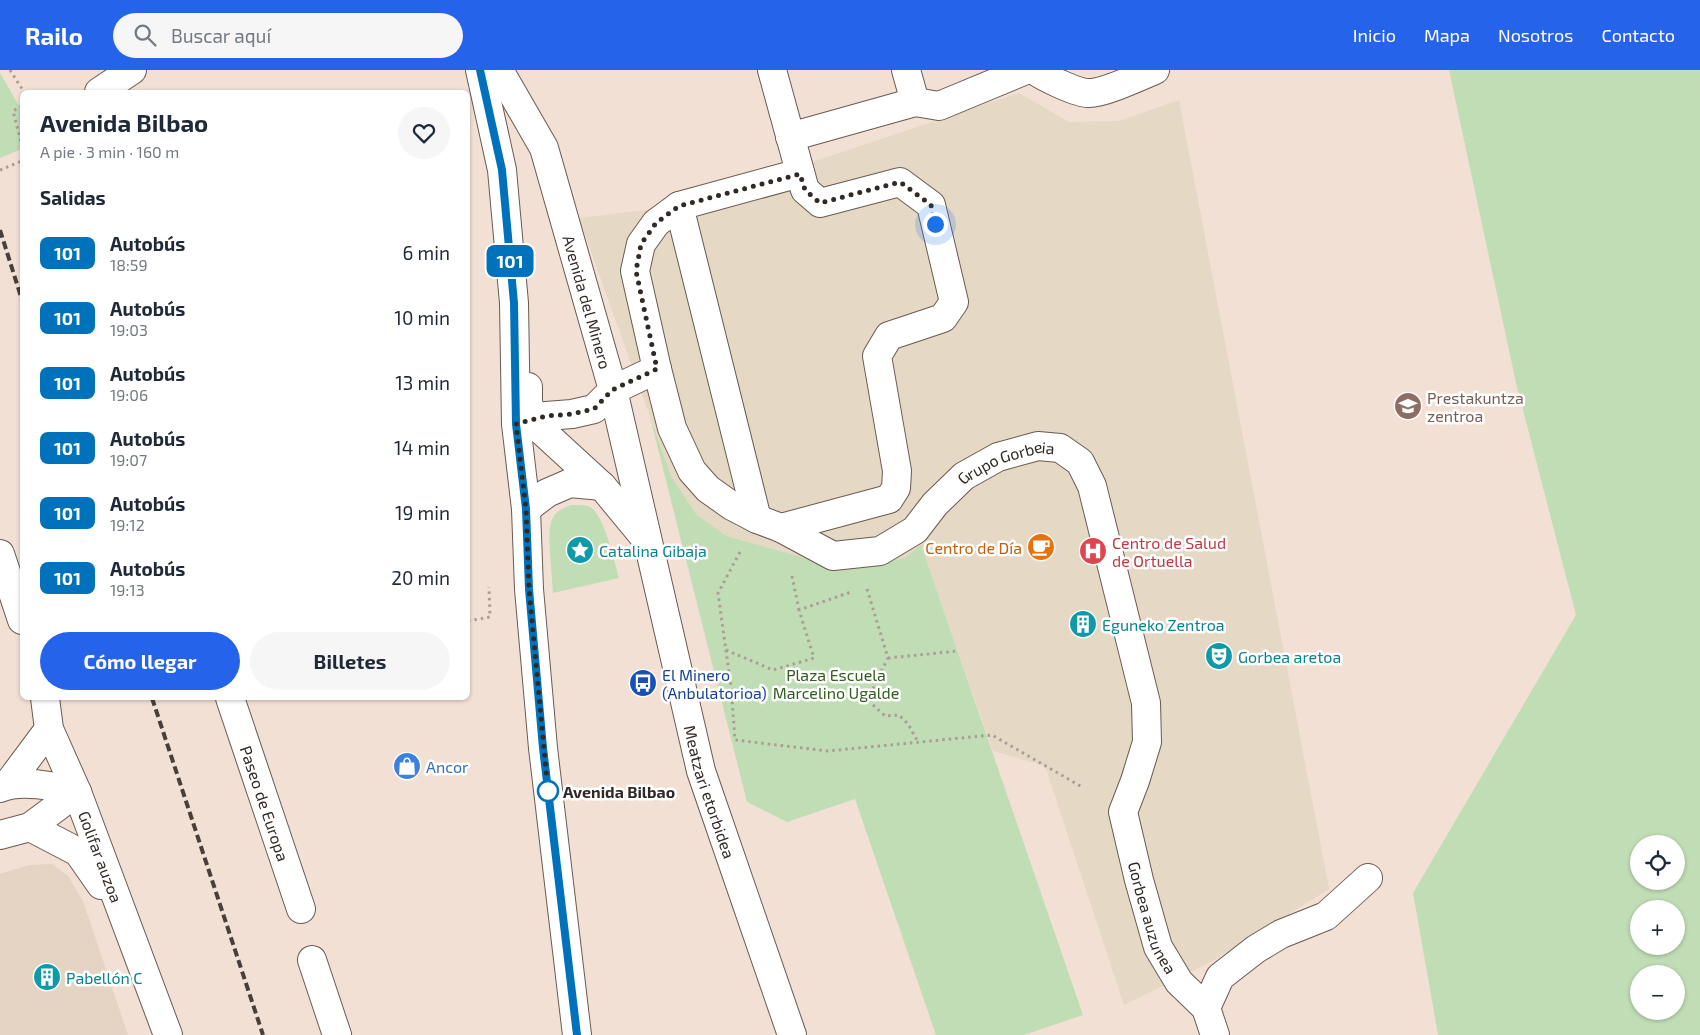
<!DOCTYPE html>
<html lang="es">
<head>
<meta charset="utf-8">
<style>
	body { margin:0; font-family:"Exo 2",sans-serif; background:#f6f6f7; color:#1f2937; height:100vh; display:flex; flex-direction:column; font-size:19px; white-space:nowrap }
	* { box-sizing:border-box; margin:0 }
	p { font-size:16px; color:#747a83 }
	.icon { flex:none; width:28px; height:28px; fill:none; stroke:currentColor; stroke-width:2; stroke-linecap:round; stroke-linejoin:round }
	.map { position:relative; flex:1; overflow:hidden }
	.side { position:absolute; left:20px; top:20px; width:450px; height:610px; display:flex; flex-direction:column; background:#fff; border-radius:8px; box-shadow:0 1px 4px #0004 }
	.side>* { flex:none }
	.badge { padding:0 10px; border-radius:8px; font-size:18px; line-height:32px }
	.fabs { position:absolute; left:1630px; top:765px; display:grid; gap:10px }
	.fabs a { display:grid; place-items:center; width:55px; height:55px; border-radius:50%; background:#fff; box-shadow:0 1px 4px #0004; font-size:25px }
	.you { position:absolute; width:25px; height:25px; margin:-12px; border:4px solid #fff; border-radius:50%; background:#1a73e8; box-shadow:0 0 0 8px #1a73e833 }
	.map>.badge { position:absolute; translate:-50% -50%; box-shadow:0 0 0 2px #fff }
	h2 { padding:0 20px; font-size:19px; line-height:45px }
	.round { display:grid; place-items:center; flex:none; width:52px; height:52px; border-radius:26px; background:#f6f6f7 }
	.overview { display:flex; align-items:center; justify-content:space-between; height:85px; padding:0 20px }
	h1 { font-size:24px; font-weight:700; line-height:38px }
	.cta { display:flex; gap:10px; margin-top:auto; padding:10px 20px }
	.cta a { flex:1; height:58px; border-radius:30px; background:#2563eb; color:#fff; font-size:20px; font-weight:700; line-height:58px; text-align:center }
	.cta a+a { background:#f6f6f7; color:#1f2937 }
	ul { padding:0; list-style:none }
	li { display:flex; align-items:center; gap:15px; height:65px; padding:0 20px }
	li div { flex:1 }
	li b { display:block; font-size:19px }
	li em { font-style:normal }
	li .badge { min-width:55px; font-weight:700; text-align:center }
	header { display:flex; align-items:center; gap:30px; box-sizing:border-box; height:70px; padding:0 25px; background:#2563eb; color:#fff }
	header strong { font-size:24px }
	nav { display:flex; gap:28px; margin-inline-start:auto; font-size:18px }
	.search { width:350px; height:45px; background:#f6f6f7; display:flex; align-items:center; gap:12px; box-sizing:border-box; padding:0 18px; border-radius:28px; color:#747a83; font-size:19px }
	.map>svg:first-child { display:block }
	.industrial { fill:#e5d3c3 }
	.medical { fill:#e5d8c5 }
	.green { fill:#c1ddb6; fill-rule:evenodd }
	.lines { fill:none; stroke-linecap:round; stroke-linejoin:round }
	.minor-casing { stroke:#6a5a51; stroke-width:30 }
	.path { stroke:#ab9d95; stroke-width:3; stroke-dasharray:2.5 4; stroke-linecap:butt }
	.minor { stroke:#fff; stroke-width:28 }
	.rail { stroke:#483f3b; stroke-width:4; stroke-dasharray:8 4; stroke-linecap:butt }
	.line-casing { stroke:#fff; stroke-width:11 }
	.line { stroke:#0072bc; stroke-width:8 }
	.walk { stroke:#302925; stroke-width:5; stroke-dasharray:0 9 }
	.stop-dot { fill:#fff; stroke:#0072bc; stroke-width:2.5 }
	.labels { text-anchor:middle; dominant-baseline:central; stroke-width:5; stroke-linejoin:round; paint-order:stroke }
	.street-label { font-size:16px; fill:#302925; stroke:#fff }
	.education-label { font-size:16px; fill:#785e54; stroke:#fff; text-anchor:start }
	.health-label { font-size:16px; fill:#be3a42; stroke:#fff; text-anchor:start }
	.food-label { font-size:16px; fill:#c56008; stroke:#fff; text-anchor:end }
	.culture-label { font-size:16px; fill:#0d838f; stroke:#fff; text-anchor:start }
	.transit-label { font-size:16px; fill:#164399; stroke:#fff; text-anchor:start }
	.park-label { font-size:16px; fill:#335d1e; stroke:#fff }
	.shop-label { font-size:16px; fill:#366cbe; stroke:#fff; text-anchor:start }
	.stop-label { font-size:16px; font-weight:bold; fill:#302925; stroke:#fff; text-anchor:start }
</style>
</head>
<body>
<header>
<strong>Railo</strong>
<div class="search"><svg class="icon" aria-label="search" viewBox="0 0 24 24"><circle cx="10" cy="10" r="6"/><path d="M15 15l6 6"/></svg>Buscar aquí</div>
<nav><a>Inicio</a><a>Mapa</a><a>Nosotros</a><a>Contacto</a></nav>
</header>
<div class="map">
<svg width="1700" height="965" viewBox="0 0 1700 965">
	<rect width="100%" height="100%" fill="#f2e0d5"/>
	<path class="industrial" d="M52,794L68,806L83,831L128,965H0V804L29,795Z"/>
	<path class="medical" d="M1019,23L1069,52L1119,51L1179,30L1329,819L1211,892L1124,935L1045,696L993,681L921,476L906,487L875,496L840,498L726,466L696,444L672,408L579,148L679,136Z"/>
	<path class="green" d="M1449,0H1700V965H1438L1413,823L1576,545L1516,313ZM1639,774H1676V811H1639ZM1639,839H1676V876H1639ZM1639,904H1676V941H1639Z
		M0,3L22,41V79L0,88Z
		M650,347L672,408L696,444L726,466L841,498L875,496L906,487L921,475L1083,945L1024,965H936L855,729L787,752L747,732Z
		M572,435C578,435 587,434 592,438C605,449 614,491 619,508L553,523C552,510 551,496 550,483C549,461 546,441 572,435Z"/>
	<g class="lines">
		<g class="minor-casing">
			<g id="minor">
				<path d="M480,0L502,100L514,233L516,354L526,439L529,519L543,678L577,965"/>
				<path id="s1" d="M499,0L544,78L613,320L701,701L792,965"/>
				<path d="M772,0L805,120L820,133L900,112L931,135L954,232L943,248L889,266L877,286L897,401L896,418L889,429L781,458"/>
				<path d="M906,0L915,32"/>
				<path d="M1034,0C1043,7 1077,23 1088,23C1102,24 1141,6 1155,0"/>
				<path d="M99,22L132,0"/>
				<path d="M790,67L915,32L939,36L1026,0"/>
				<path id="s2" d="M800,103L679,136L656,153L641,174L635,201L657,299L672,358L692,401L708,419L732,436L757,449L781,458L833,486L880,481L915,460L935,434L964,406L998,387L1038,376L1060,378L1080,392L1092,416L1146,633L1147,672L1135,711L1123,742L1139,810L1158,877L1179,912L1206,938L1215,965"/>
				<path d="M679,136L757,449"/>
				<path d="M528,317V333L534,350L542,361L602,416L645,468"/>
				<path d="M518,354L546,346L572,344L594,339L613,320L657,299"/>
				<path d="M526,439L547,423L570,413L602,416"/>
				<path d="M0,484L22,550"/>
				<path id="s3" d="M45,628L49,659L77,722L168,965"/>
				<path id="s4" d="M230,628L301,839"/>
				<path d="M8,714L49,659"/>
				<path d="M0,718C20,709 55,716 77,722"/>
				<path d="M30,757L78,782L101,815"/>
				<path d="M0,765L30,757L77,722"/>
				<path d="M312,890L337,965"/>
				<path d="M1206,938L1220,907L1256,879L1281,864L1326,846L1368,808"/>
			</g>
		</g>
		<path class="path" d="M10,0L24,22
			M22,36L13,41L22,75
			M0,100L22,91
			M740,482L718,523L731,617L735,670L828,681L992,665L1082,717
			M792,506L799,540
			M867,519L888,588L874,615L871,633L885,646L899,645L908,654L918,672
			M468,551L490,547L489,517
			M726,580L773,600L814,588L799,540L851,522
			M888,588L958,581"/>
		<use href="#minor" class="minor"/>
		<path class="rail" d="M0,160L22,230
			M152,628L263,965"/>
	</g>
	<g class="lines">
		<g class="line-casing">
			<path id="line" d="M480,0L502,100L514,233L516,354L526,439L529,519L543,678L577,965"/>
		</g>
		<use href="#line" class="line"/>
		<path class="walk" d="M548,721L529,519L526,439L516,354L546,346L572,344L594,339L612,320L657,299L636,201L641,174L656,153L679,136L800,104L805,120L820,133L900,112L931,135L935,154"/>
	</g>
	<defs>
		<g id="school-disc" transform="scale(1.4375)"><circle r="9.5" fill="#8d6e63" stroke="#fff"/><path d="M0-5L7-2L0 1L-7-2ZM-4 1L0 2.5L4 1V4Q0 6-4 4Z" fill="#fff"/></g>
		<g id="cafe-disc" transform="scale(1.4375)"><circle r="9.5" fill="#e8710a" stroke="#fff"/><path d="M-5.5-4.5H6V0H3Q3 3.5 0 3.5H-2.5Q-5.5 3.5-5.5 0ZM3-3.2v2h1.7v-2ZM-6 4.5H4V6H-6Z" fill="#fff"/></g>
		<g id="sight-disc" transform="scale(1.4375)"><circle r="9.5" fill="#0f9aa8" stroke="#fff"/><path d="M0-6L1.8-2.2L6-1.7L2.9 1.2L3.7 5.4L0 3.3L-3.7 5.4L-2.9 1.2L-6-1.7L-1.8-2.2Z" fill="#fff"/></g>
		<g id="hospital-disc" transform="scale(1.4375)"><circle r="9.5" fill="#e0444e" stroke="#fff"/><path d="M-5-5h3v3.5h4V-5h3V5h-3V1.5h-4V5h-3Z" fill="#fff"/></g>
		<g id="building-disc" transform="scale(1.4375)"><circle r="9.5" fill="#0f9aa8" stroke="#fff"/><path d="M-4-6H4V6H1V3H-1V6H-4ZM-2.5-4.3h1.7v1.8h-1.7ZM.8-4.3h1.7v1.8H.8ZM-2.5-1h1.7V.8h-1.7ZM.8-1h1.7V.8H.8Z" fill="#fff"/></g>
		<g id="theatre-disc" transform="scale(1.4375)"><circle r="9.5" fill="#0f9aa8" stroke="#fff"/><path d="M-5-5.5Q0-4 5-5.5V0Q5 5 0 6Q-5 5-5 0ZM-3.3-2.5H-1v1.5H-3.3ZM1-2.5H3.3v1.5H1ZM-2.8 1Q0 5.5 2.8 1Z" fill="#fff"/></g>
		<g id="bus-disc" transform="scale(1.4375)"><circle r="9.5" fill="#1a4fb4" stroke="#fff"/><path d="M-5-6H5V4H4V6H2V4H-2V6H-4V4H-5ZM-3.5-4V0h7V-4ZM-3.5 1.2v1.5H-2V1.2ZM2 1.2v1.5H3.5V1.2Z" fill="#fff"/></g>
		<g id="shop-disc" transform="scale(1.4375)"><circle r="9.5" fill="#3f7fe0" stroke="#fff"/><path d="M-5-2.5h2.3a2.7 3.5 0 0 1 5.4 0H5L5.5 6h-11ZM-1.5-2.5h3a1.5 2.3 0 0 0-3 0Z" fill="#fff"/></g>
	</defs>
	<g fill-rule="evenodd">
		<use href="#school-disc" x="1408" y="336"/>
		<use href="#cafe-disc" x="1041" y="477"/>
		<use href="#sight-disc" x="580" y="480"/>
		<use href="#hospital-disc" x="1093" y="481"/>
		<use href="#building-disc" x="1083" y="554"/>
		<use href="#theatre-disc" x="1219" y="586"/>
		<use href="#bus-disc" x="643" y="613"/>
		<use href="#shop-disc" x="407" y="696"/>
		<use href="#building-disc" x="47" y="907"/>
	</g>
	<circle class="stop-dot" cx="548" cy="721" r="10"/>
	<g class="labels">
		<g class="street-label">
			<text stroke="none"><textPath href="#s1" startOffset="250">Avenida del Minero</textPath></text>
			<text stroke="none"><textPath href="#s2" startOffset="789">Grupo Gorbeia</textPath></text>
			<text stroke="none"><textPath href="#s1" startOffset="755">Meatzari etorbidea</textPath></text>
			<text stroke="none"><textPath href="#s4" startOffset="111">Paseo de Europa</textPath></text>
			<text stroke="none"><textPath href="#s3" startOffset="169">Golifar auzoa</textPath></text>
			<text stroke="none"><textPath href="#s2" startOffset="1344">Gorbea auzunea</textPath></text>
		</g>
		<g class="education-label">
			<text x="1427" y="327">Prestakuntza<tspan x="1427" dy="18">zentroa</tspan></text>
		</g>
		<g class="health-label">
			<text x="1112" y="472">Centro de Salud<tspan x="1112" dy="18">de Ortuella</tspan></text>
		</g>
		<g class="food-label">
			<text x="1022" y="477">Centro de Día</text>
		</g>
		<g class="culture-label">
			<text x="599" y="480">Catalina Gibaja</text>
			<text x="1102" y="554">Eguneko Zentroa</text>
			<text x="1238" y="586">Gorbea aretoa</text>
			<text x="66" y="907">Pabellón C</text>
		</g>
		<g class="transit-label">
			<text x="662" y="604">El Minero<tspan x="662" dy="18">(Anbulatorioa)</tspan></text>
		</g>
		<g class="park-label">
			<text x="836" y="604">Plaza Escuela<tspan x="836" dy="18">Marcelino Ugalde</tspan></text>
		</g>
		<g class="shop-label">
			<text x="426" y="696">Ancor</text>
		</g>
		<g class="stop-label">
			<text x="563" y="721">Avenida Bilbao</text>
		</g>
	</g>
</svg>
<div class="fabs">
<a><svg class="icon" aria-label="locate" viewBox="0 0 24 24"><circle cx="12" cy="12" r="6"/><path d="M12 2v4M12 18v4M2 12h4M18 12h4"/></svg></a>
<a>+</a>
<a>−</a>
</div>
<div class="you" style="left:935px;top:154px"></div>
<b class="badge" style="left:510px;top:191px;background:#0072bc;color:#fff">101</b>
<section class="side">
<div class="overview"><div><h1>Avenida Bilbao</h1><p>A pie · 3 min · 160 m</p></div><a class="round"><svg class="icon" aria-label="heart" viewBox="0 0 24 24"><path d="M12 20l-8-8c-3-5 5-10 8-4 3-6 11-1 8 4z"/></svg></a></div>
<h2>Salidas</h2>
<ul>
<li><span class="badge" style="background:#0072bc;color:#fff">101</span><div><b>Autobús</b><p>18:59</p></div><em>6 min</em></li>
<li><span class="badge" style="background:#0072bc;color:#fff">101</span><div><b>Autobús</b><p>19:03</p></div><em>10 min</em></li>
<li><span class="badge" style="background:#0072bc;color:#fff">101</span><div><b>Autobús</b><p>19:06</p></div><em>13 min</em></li>
<li><span class="badge" style="background:#0072bc;color:#fff">101</span><div><b>Autobús</b><p>19:07</p></div><em>14 min</em></li>
<li><span class="badge" style="background:#0072bc;color:#fff">101</span><div><b>Autobús</b><p>19:12</p></div><em>19 min</em></li>
<li><span class="badge" style="background:#0072bc;color:#fff">101</span><div><b>Autobús</b><p>19:13</p></div><em>20 min</em></li>
</ul>
<div class="cta"><a>Cómo llegar</a><a>Billetes</a></div>
</section>
</div>
</body>
</html>
